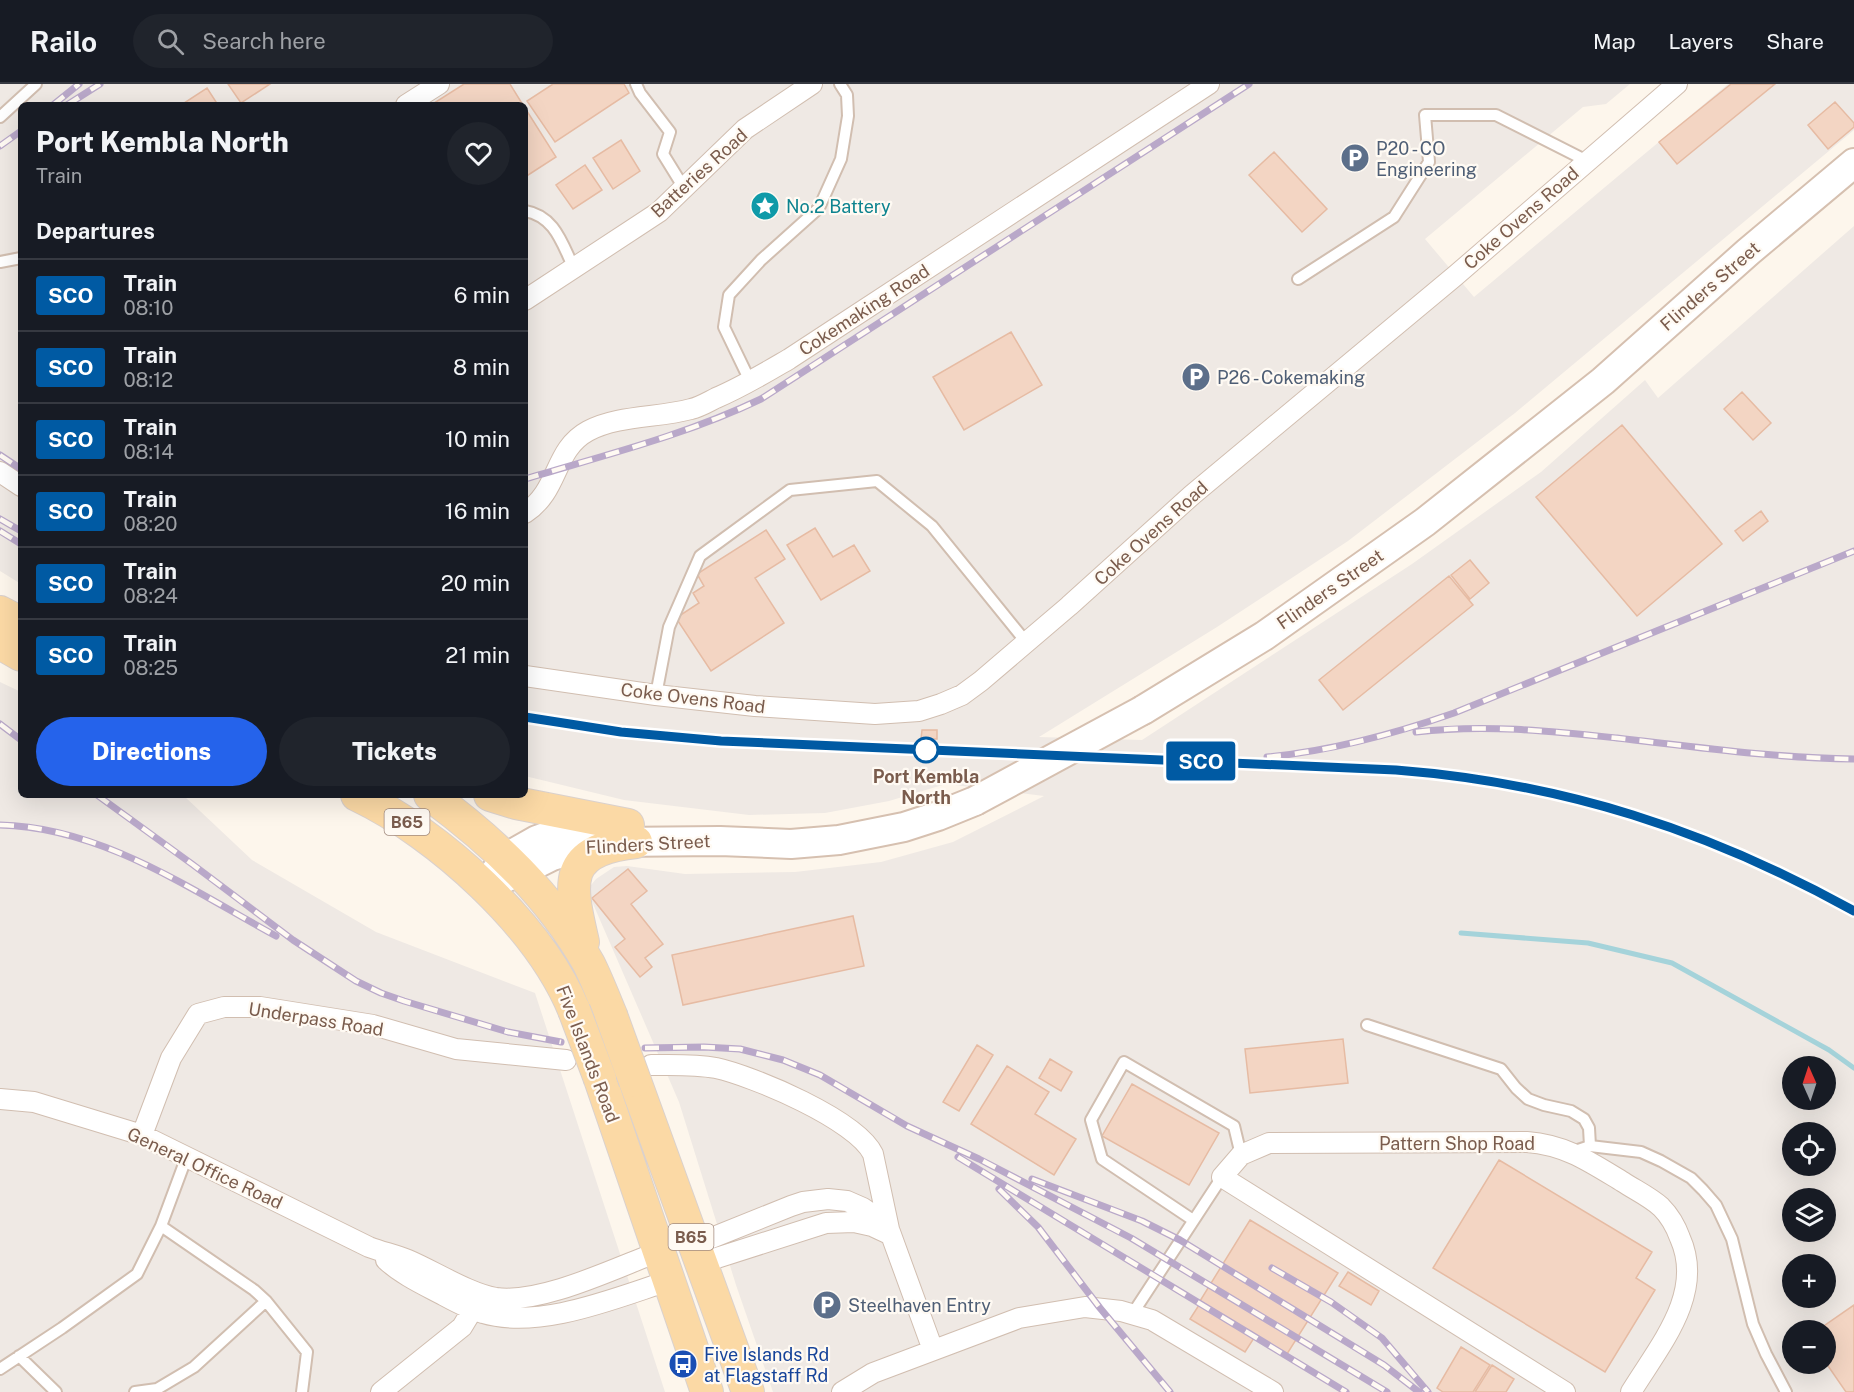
<!DOCTYPE html>
<html lang="en">
<head>
<meta charset="utf-8">
<style>
	body { margin:0; font-family:"Public Sans",sans-serif; background:#20242c; color:#f1f3f6; height:100vh; display:flex; flex-direction:column; font-size:22px; white-space:nowrap }
	* { box-sizing:border-box; margin:0 }
	p { font-size:20px; color:#9ea1a6 }
	.icon { flex:none; width:33px; height:33px; fill:none; stroke:currentColor; stroke-width:2; stroke-linecap:round; stroke-linejoin:round }
	.map { position:relative; flex:1; overflow:hidden }
	.side { position:absolute; left:18px; top:18px; width:510px; height:696px; display:flex; flex-direction:column; background:#171b24; border-radius:9px; box-shadow:0 6px 24px #0002 }
	.side>* { flex:none }
	.badge { padding:0 12px; border-radius:4px; font-size:21px; line-height:39px }
	.needle { width:39px; rotate:357deg }
	.controls { position:absolute; left:1782px; top:972px; display:grid; gap:12px }
	.controls a { display:grid; place-items:center; width:54px; height:54px; border-radius:50%; background:#171b24; box-shadow:0 6px 24px #0002; font-size:30px }
	.map>.badge { position:absolute; translate:-50% -50%; box-shadow:0 0 0 3px #fff }
	h2 { padding:0 18px; font-size:22px; line-height:54px }
	.round { display:grid; place-items:center; flex:none; width:63px; height:63px; border-radius:32px; background:#20242c }
	.headline { display:flex; align-items:center; justify-content:space-between; height:102px; padding:0 18px }
	h1 { font-size:28px; font-weight:800; line-height:45px }
	.cta { display:flex; gap:12px; margin-top:auto; padding:12px 18px }
	.cta a { flex:1; height:69px; border-radius:36px; background:#2563eb; color:#fff; font-size:24px; font-weight:800; line-height:69px; text-align:center }
	.cta a+a { background:#20242c; color:#f1f3f6 }
	ul { padding:0; list-style:none }
	li { display:flex; align-items:center; gap:18px; height:72px; padding:0 18px; border-top:2px solid #363941 }
	li div { flex:1 }
	li b { display:block; font-size:22px }
	li em { font-style:normal }
	li .badge { min-width:66px; font-weight:700; text-align:center }
	header { display:flex; align-items:center; gap:36px; box-sizing:border-box; height:84px; padding:0 30px; background:#171b24; border-bottom:2px solid #363941 }
	header strong { font-size:28px }
	nav { display:flex; gap:33px; margin-inline-start:auto; font-size:21px }
	.search { width:420px; height:54px; background:#20242c; display:flex; align-items:center; gap:15px; box-sizing:border-box; padding:0 21px; border-radius:33px; color:#9ea1a6; font-size:22px }
	.map>svg:first-child { display:block }
	.industrial { fill:#efe9e4; fill-rule:evenodd }
	.lines { fill:none; stroke-linecap:round; stroke-linejoin:round }
	.stream { stroke:#a5d3da; stroke-width:5 }
	.building { fill:#f3d5c3; stroke:#e6bba3; stroke-width:1.5 }
	.lane-casing { stroke:#d1beb0; stroke-width:14 }
	.street-casing { stroke:#d1beb0; stroke-width:22 }
	.secondary-casing { stroke:#d6c0b0; stroke-width:32 }
	.primary-casing { stroke:#dad1cd; stroke-width:34 }
	.lane { stroke:#fff; stroke-width:10 }
	.street { stroke:#fff; stroke-width:20 }
	.secondary { stroke:#fff; stroke-width:28 }
	.primary { stroke:#fbd9a5; stroke-width:32 }
	.rail-casing { stroke:#b9a8c9; stroke-width:7 }
	.rail { stroke:#fffaf3; stroke-width:4.5; stroke-dasharray:14; stroke-linecap:butt }
	.secondary-bridge-casing { stroke:#d6c0b0; stroke-width:32; stroke-linecap:butt }
	.primary-bridge-casing { stroke:#dad1cd; stroke-width:34; stroke-linecap:butt }
	.secondary-bridge { stroke:#fff; stroke-width:28 }
	.primary-bridge { stroke:#fbd9a5; stroke-width:32 }
	.line-casing { stroke:#fff; stroke-width:14 }
	.line { stroke:#005aa3; stroke-width:9 }
	.stop-dot { fill:#fff; stroke:#005aa3; stroke-width:3 }
	.labels { text-anchor:middle; dominant-baseline:central; stroke-width:4.5; stroke-linejoin:round; paint-order:stroke }
	.shield { fill:#fffaf3; stroke:#a28b7f; stroke-width:1.5 }
	.shield-label { font-size:16px; font-weight:bold; fill:#7a5c4d }
	.service-label { font-size:18px; fill:#4e5e75; stroke:#fffaf3; text-anchor:start }
	.street-label { font-size:18px; fill:#7a5c4d; stroke:#fffaf3 }
	.culture-label { font-size:18px; fill:#0d838f; stroke:#fffaf3; text-anchor:start }
	.stop-label { font-size:18px; font-weight:bold; fill:#7a5c4d; stroke:#fffaf3 }
	.transit-label { font-size:18px; fill:#164399; stroke:#fffaf3; text-anchor:start }
</style>
</head>
<body>
<header>
<strong>Railo</strong>
<div class="search"><svg class="icon" aria-label="search" viewBox="0 0 24 24"><circle cx="10" cy="10" r="6"/><path d="M15 15l6 6"/></svg>Search here</div>
<nav><a>Map</a><a>Layers</a><a>Share</a></nav>
</header>
<div class="map">
<svg width="1854" height="1308" viewBox="0 0 1854 1308">
	<rect width="100%" height="100%" fill="#fdf6ec"/>
	<path class="industrial" d="M0,0H1630L1606,20L1583,23L1425,155L1474,213L1728,0H1854V46L1515,329L1348,457L1217,543L1039,653L1142,656L1412,480L1541,388L1645,296L1658,314L1854,142V1308H773L736,1201L679,1018L587,806L596,795L614,783L627,782L685,790L795,788L881,778L953,758L1044,712L946,700L889,717L825,729L749,731L624,716L525,692V21H21V500L0,487ZM1792,982H1826V1016H1792ZM1792,1048H1826V1082H1792ZM1792,1114H1826V1148H1792ZM1792,1180H1826V1214H1792ZM1792,1246H1826V1280H1792Z
		M0,598L21,608V711H183L252,776L376,848L535,909L665,1308H0Z"/>
	<g class="lines">
		<path class="stream" d="M1461,849L1588,859L1672,879L1829,966L1854,984"/>
	</g>
	<path class="building" d="M228,0H270L241,19Z
		M464,0H510L523,21H431Z
		M553,0H624L629,9L555,58L527,17Z
		M1731,0H1775L1677,80L1659,58Z
		M207,4L218,21H181Z
		M1835,18L1854,39V43L1828,65L1808,41Z
		M525,24L556,73L525,93Z
		M621,56L640,87L613,105L593,74Z
		M1274,68L1327,125L1302,148L1249,91Z
		M585,81L602,106L573,125L556,101Z
		M1011,248L1042,301L964,346L933,293Z
		M1742,308L1771,339L1753,356L1724,325Z
		M1622,341L1722,460L1637,532L1536,413Z
		M1761,427L1768,437L1743,457L1735,447Z
		M815,444L833,473L854,461L870,487L821,516L787,461Z
		M766,446L785,475L755,494L784,539L711,587L676,534L699,519L693,509L704,502L697,490Z
		M1470,476L1489,499L1470,515L1451,491Z
		M1449,492L1473,521L1343,626L1319,596Z
		M922,646H937V655H921Z
		M628,785L647,807L631,820L663,860L645,874L652,883L640,893L615,863L625,855L592,814Z
		M853,832L864,882L683,921L672,871Z
		M1343,955L1348,999L1250,1009L1245,965Z
		M977,961L993,971L959,1027L943,1018Z
		M1050,975L1072,988L1061,1007L1039,994Z
		M1007,982L1049,1008L1035,1030L1076,1055L1054,1091L971,1040Z
		M1132,1000L1219,1049L1189,1101L1102,1052Z
		M1499,1076L1652,1168L1636,1194L1655,1206L1605,1288L1433,1184Z
		M1250,1136L1338,1189L1287,1270L1200,1217Z
		M1348,1188L1379,1207L1371,1221L1339,1202Z
		M1199,1221L1254,1254L1245,1268L1190,1235Z
		M1854,1221V1308H1846L1826,1279V1246H1818Z
		M1461,1263L1490,1281L1473,1308H1443L1437,1304Z
		M1492,1281L1514,1295L1506,1308H1475Z"/>
	<g class="lines">
		<g class="lane-casing">
			<path id="lane" d="M636,0L640,9L670,48L663,70L684,104
				M0,33L36,0
				M525,127C555,132 562,160 574,184
				M0,178L21,174
				M1298,195L1394,133L1429,78L1425,31H1496L1587,77
				M750,297L724,243L729,211L761,176L819,124L841,75L848,32L847,11L840,0
				M656,611L669,543L700,472L790,406L877,397L932,442L1026,558
				M1367,941L1501,985L1516,1004L1528,1015L1544,1021L1571,1027L1584,1035L1589,1044L1590,1062
				M1572,1068L1590,1062L1641,1068L1661,1077L1691,1094L1703,1106L1716,1121L1732,1155L1753,1240L1766,1270L1786,1308
				M1193,1136L1102,1075L1091,1036L1124,978L1234,1042L1241,1071
				M161,1142L254,1206L266,1217L307,1268L302,1308
				M1133,1229L1222,1093
				M19,1272L56,1308
				M0,1285L62,1244L137,1190L161,1142L187,1072
				M135,1308L157,1305L194,1283L266,1217"/>
		</g>
		<g class="street-casing">
			<path id="street" d="M406,21L439,0
				M525,216L659,128L745,45L812,0
				M0,388L21,402
				M525,429C560,406 553,366 588,347C618,331 658,334 691,325C700,323 708,318 716,314C742,303 765,289 789,275L1209,0
				M525,592L656,611L755,622L875,630L919,627L941,620L962,611L981,597L1069,522L1192,411L1455,192L1677,0
				M651,981C673,981 695,980 716,984C753,992 857,1036 873,1070L889,1145
				M0,1015L34,1018L142,1051L369,1163C382,1168 396,1171 408,1176C434,1187 470,1210 496,1214C542,1220 615,1184 658,1168
				M142,1051L171,974L198,930L224,923H260L373,941L456,965L566,976
				M694,1161L791,1122L803,1118L828,1115L847,1117L863,1124L879,1135L890,1148L933,1266
				M386,1176C401,1190 422,1200 441,1210C454,1217 468,1225 483,1229C539,1246 615,1214 668,1197
				M701,1179L826,1139L854,1138L872,1142L887,1149
				M381,1308L462,1243L479,1215
				M842,1308L873,1289L1019,1234L1085,1223L1121,1227L1152,1236L1273,1308
				M1565,1308L1222,1093L1241,1071L1269,1059L1527,1058C1566,1061 1590,1078 1623,1098C1635,1106 1650,1113 1661,1123C1670,1132 1676,1143 1680,1154C1705,1210 1659,1262 1631,1308"/>
		</g>
		<g class="secondary-casing">
			<path id="secondary" d="M1143,626L1264,552L1425,438L1603,297L1748,168L1854,79
				M491,793L507,773L537,756L571,744L605,741
				M484,803L526,785L552,772L591,760L614,758L720,757L791,760L839,756L904,743L938,732L975,717"/>
		</g>
		<g class="primary-casing">
			<path id="primary" d="M0,528L21,539
				M0,559L21,571
				M357,711C439,750 539,841 574,926
				M430,711C494,758 550,811 589,880C597,896 604,914 611,931
				M490,711L516,719L628,741
				M583,858C569,798 562,766 636,758
				M600,995L707,1308
				M635,997L748,1308"/>
		</g>
		<use href="#lane" class="lane"/>
		<use href="#street" class="street"/>
		<use href="#secondary" class="secondary"/>
		<use href="#primary" class="primary"/>
		<g class="rail-casing">
			<path id="rail" d="M53,21L79,0
				M67,21L100,0
				M0,62L21,47
				M0,371L21,385
				M525,395C605,371 686,351 761,315L1249,0
				M0,435L21,447
				M0,447L21,460
				M525,636L655,652L721,657L1396,686C1565,699 1706,745 1854,827
				M0,640L21,656
				M1416,648C1484,640 1550,647 1617,654C1696,663 1774,674 1854,675
				M1267,673C1331,667 1394,650 1454,629L1854,467
				M97,711L192,780L293,856L356,897L381,909L404,917L508,948L561,958
				M0,741C101,743 190,805 276,852
				M645,964L704,963L740,965L783,976L820,991L907,1042L979,1075L1131,1154L1387,1308
				M958,1073L1346,1308
				M1032,1095L1142,1137L1180,1156L1384,1281L1419,1308
				M999,1105L1038,1143L1100,1224L1170,1308
				M1272,1184L1331,1218L1382,1254L1428,1308"/>
		</g>
		<use href="#rail" class="rail"/>
		<g class="secondary-bridge-casing">
			<path id="secondary-bridge" d="M975,717L1143,626"/>
		</g>
		<g class="primary-bridge-casing">
			<path id="primary-bridge" d="M574,926L600,995
				M611,931L635,997"/>
		</g>
		<use href="#secondary-bridge" class="secondary-bridge"/>
		<use href="#primary-bridge" class="primary-bridge"/>
	</g>
	<g class="lines">
		<g class="line-casing">
			<path id="line" d="M525,633L621,648L721,657L1396,686C1563,699 1708,746 1854,827"/>
		</g>
		<use href="#line" class="line"/>
	</g>
	<defs>
		<g id="parking-disc" transform="scale(1.5)"><circle r="9.5" fill="#5c6f8a" stroke="#fffaf3"/><path d="M-3.5-5.5H1a3.5 3.5 0 0 1 0 7H-1V5.5H-3.5ZM-1-3.4V-.6H.8a1.4 1.4 0 0 0 0-2.8Z" fill="#fff"/></g>
		<g id="sight-disc" transform="scale(1.5)"><circle r="9.5" fill="#0f9aa8" stroke="#fffaf3"/><path d="M0-6L1.8-2.2L6-1.7L2.9 1.2L3.7 5.4L0 3.3L-3.7 5.4L-2.9 1.2L-6-1.7L-1.8-2.2Z" fill="#fff"/></g>
		<g id="bus-disc" transform="scale(1.5)"><circle r="9.5" fill="#1a4fb4" stroke="#fffaf3"/><path d="M-5-6H5V4H4V6H2V4H-2V6H-4V4H-5ZM-3.5-4V0h7V-4ZM-3.5 1.2v1.5H-2V1.2ZM2 1.2v1.5H3.5V1.2Z" fill="#fff"/></g>
	</defs>
	<g fill-rule="evenodd">
		<use href="#parking-disc" x="1355" y="74"/>
		<use href="#sight-disc" x="765" y="122"/>
		<use href="#parking-disc" x="1196" y="293"/>
		<use href="#parking-disc" x="827" y="1221"/>
		<use href="#bus-disc" x="683" y="1280"/>
	</g>
	<circle class="stop-dot" cx="926" cy="666" r="12"/>
	<g class="labels">
		<g class="shield">
			<rect x="384.5" y="725" width="45" height="26" rx="4.5"/>
			<rect x="668.5" y="1140" width="45" height="26" rx="4.5"/>
		</g>
		<g class="shield-label">
			<text x="407" y="738">B65</text>
			<text x="691" y="1153">B65</text>
		</g>
		<g class="service-label">
			<text x="1376" y="64">P20 - CO<tspan x="1376" dy="21">Engineering</tspan></text>
			<text x="1217" y="293">P26 - Cokemaking</text>
			<text x="848" y="1221">Steelhaven Entry</text>
		</g>
		<g class="street-label">
			<text transform="translate(699 89) rotate(-42)">Batteries Road</text>
			<text transform="translate(1521 134) rotate(-41)">Coke Ovens Road</text>
			<text transform="translate(1710 202) rotate(-41)">Flinders Street</text>
			<text transform="translate(864 226) rotate(-33)">Cokemaking Road</text>
			<text transform="translate(1151 449) rotate(-42)">Coke Ovens Road</text>
			<text transform="translate(1330 505) rotate(-35)">Flinders Street</text>
			<text transform="translate(693 614) rotate(7)">Coke Ovens Road</text>
			<text transform="translate(648 760) rotate(-3)">Flinders Street</text>
			<text transform="translate(316 935) rotate(9)">Underpass Road</text>
			<text transform="translate(588 970) rotate(69)">Five Islands Road</text>
			<text x="1457" y="1059">Pattern Shop Road</text>
			<text transform="translate(205 1084) rotate(25)">General Office Road</text>
		</g>
		<g class="culture-label">
			<text x="786" y="122">No.2 Battery</text>
		</g>
		<g class="stop-label">
			<text x="926" y="692">Port Kembla<tspan x="926" dy="21">North</tspan></text>
		</g>
		<g class="transit-label">
			<text x="704" y="1270">Five Islands Rd<tspan x="704" dy="21">at Flagstaff Rd</tspan></text>
		</g>
	</g>
</svg>
<div class="controls">
<a><svg class="needle" viewBox="-14 -14 28 28"><path d="M0-13l5 13h-10z" fill="#e53935"/><path d="M0 13l5-13h-10z" fill="#9ea1a6"/></svg></a>
<a><svg class="icon" aria-label="locate" viewBox="0 0 24 24"><circle cx="12" cy="12" r="6"/><path d="M12 2v4M12 18v4M2 12h4M18 12h4"/></svg></a>
<a><svg class="icon" aria-label="layers" viewBox="0 0 24 24"><path d="M12 4l9 5-9 5-9-5zM3 14l9 5 9-5"/></svg></a>
<a>+</a>
<a>−</a>
</div>
<b class="badge" style="left:1201px;top:677px;background:#005aa3;color:#fff">SCO</b>
<section class="side">
<div class="headline"><div><h1>Port Kembla North</h1><p>Train</p></div><a class="round"><svg class="icon" aria-label="heart" viewBox="0 0 24 24"><path d="M12 20l-8-8c-3-5 5-10 8-4 3-6 11-1 8 4z"/></svg></a></div>
<h2>Departures</h2>
<ul>
<li><span class="badge" style="background:#005aa3;color:#fff">SCO</span><div><b>Train</b><p>08:10</p></div><em>6 min</em></li>
<li><span class="badge" style="background:#005aa3;color:#fff">SCO</span><div><b>Train</b><p>08:12</p></div><em>8 min</em></li>
<li><span class="badge" style="background:#005aa3;color:#fff">SCO</span><div><b>Train</b><p>08:14</p></div><em>10 min</em></li>
<li><span class="badge" style="background:#005aa3;color:#fff">SCO</span><div><b>Train</b><p>08:20</p></div><em>16 min</em></li>
<li><span class="badge" style="background:#005aa3;color:#fff">SCO</span><div><b>Train</b><p>08:24</p></div><em>20 min</em></li>
<li><span class="badge" style="background:#005aa3;color:#fff">SCO</span><div><b>Train</b><p>08:25</p></div><em>21 min</em></li>
</ul>
<div class="cta"><a>Directions</a><a>Tickets</a></div>
</section>
</div>
</body>
</html>
